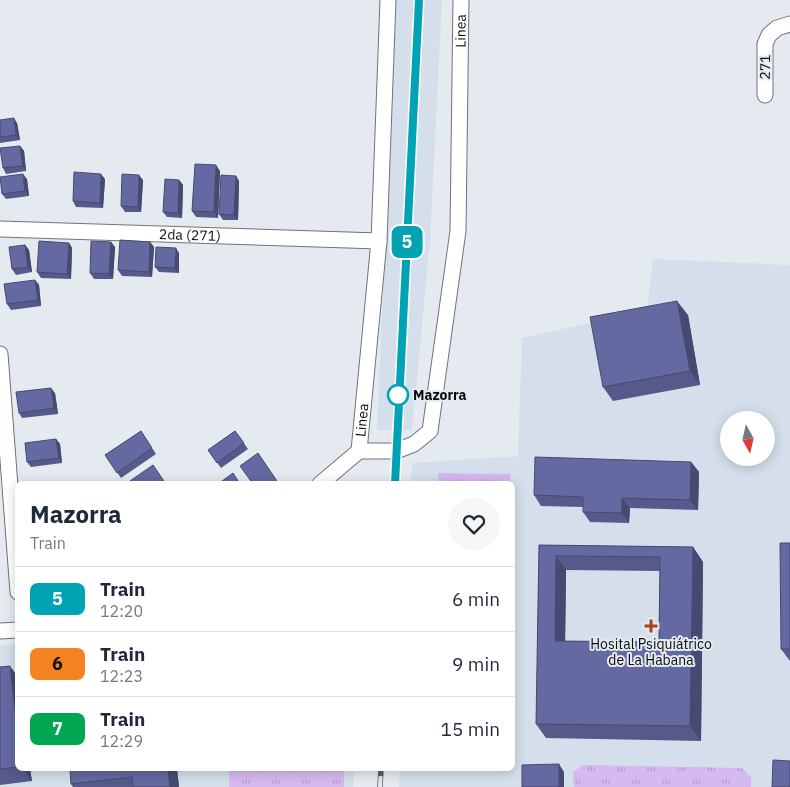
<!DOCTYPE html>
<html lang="en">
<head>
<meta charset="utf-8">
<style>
	body { margin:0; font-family:"IBM Plex Sans",sans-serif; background:#f6f6f7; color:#1f2937; height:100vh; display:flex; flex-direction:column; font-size:19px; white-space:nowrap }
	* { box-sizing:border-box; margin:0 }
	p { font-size:16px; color:#747a83 }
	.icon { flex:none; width:28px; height:28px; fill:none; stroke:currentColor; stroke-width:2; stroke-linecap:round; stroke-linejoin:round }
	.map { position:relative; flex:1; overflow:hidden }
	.panel { position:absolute; left:15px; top:481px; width:500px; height:290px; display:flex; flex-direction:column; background:#fff; border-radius:8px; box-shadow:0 2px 12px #0003 }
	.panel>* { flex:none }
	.badge { padding:0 10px; border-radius:8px; font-size:18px; line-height:32px }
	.needle { width:32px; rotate:172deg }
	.fabs { position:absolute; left:720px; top:411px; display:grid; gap:10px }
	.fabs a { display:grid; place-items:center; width:55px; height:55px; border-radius:50%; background:#fff; box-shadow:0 2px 12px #0003; font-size:25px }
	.map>.badge { position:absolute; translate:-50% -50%; box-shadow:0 0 0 2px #fff }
	.round { display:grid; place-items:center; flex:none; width:52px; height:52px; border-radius:26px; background:#f6f6f7 }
	.headline { display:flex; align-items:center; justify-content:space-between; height:85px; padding:0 15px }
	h1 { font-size:24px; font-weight:700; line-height:38px }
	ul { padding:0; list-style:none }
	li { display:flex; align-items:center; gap:15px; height:65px; padding:0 15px; border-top:1px solid #e0e1e3 }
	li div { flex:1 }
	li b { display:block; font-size:19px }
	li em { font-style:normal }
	li .badge { min-width:55px; font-weight:700; text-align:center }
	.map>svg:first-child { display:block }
	.built { fill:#d4dfeb; fill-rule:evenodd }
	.park { fill:url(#park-tufts) }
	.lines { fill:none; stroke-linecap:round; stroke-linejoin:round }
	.minor-casing { stroke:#6f747a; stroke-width:17 }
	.minor { stroke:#fff; stroke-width:15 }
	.rail-casing { stroke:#5b5e62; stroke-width:5.5 }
	.rail { stroke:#e4eaf0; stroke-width:4; stroke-dasharray:11; stroke-linecap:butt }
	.wall { fill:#565a8a; fill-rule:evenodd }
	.shaded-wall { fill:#464a71 }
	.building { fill:#6469a1; stroke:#464a71; fill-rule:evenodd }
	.line-casing { stroke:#fff; stroke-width:11 }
	.line { stroke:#00a3b4; stroke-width:8 }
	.stop-dot { fill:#fff; stroke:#00a3b4; stroke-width:2.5 }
	.poi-dot { fill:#a9421d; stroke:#e4eaf0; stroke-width:2 }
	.labels { text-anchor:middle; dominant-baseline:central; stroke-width:4; stroke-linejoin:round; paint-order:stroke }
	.street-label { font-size:14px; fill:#0b0d0f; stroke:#e4eaf0 }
	.stop-label { font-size:14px; font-weight:bold; fill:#0b0d0f; stroke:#e4eaf0; text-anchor:start }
	.poi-label { font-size:14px; fill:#0b0d0f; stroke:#e4eaf0 }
</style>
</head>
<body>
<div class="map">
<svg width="790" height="787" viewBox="0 0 790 787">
	<defs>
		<pattern id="park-tufts" width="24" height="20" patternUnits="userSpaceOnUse" patternTransform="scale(1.25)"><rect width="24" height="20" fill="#d6b9ef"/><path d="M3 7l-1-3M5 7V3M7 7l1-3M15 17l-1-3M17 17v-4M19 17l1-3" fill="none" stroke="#b69ecc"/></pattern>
	</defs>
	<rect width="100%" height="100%" fill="#e4eaf0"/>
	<path class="built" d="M395,0H442L430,241L412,430H377Z
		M653,259L790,265V787H399L400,769H512V484H411L412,463L518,456L522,338L647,310ZM729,420H766V458H729Z
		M17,644L18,769H354L353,787H0V646Z"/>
	<path class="park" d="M438,473L510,474V484H438Z
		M583,765L742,768L751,777V787H574L573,772Z
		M229,769H344V787H229Z"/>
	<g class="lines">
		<g class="minor-casing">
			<g id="minor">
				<path d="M765,95V44L769,35L777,28L790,24"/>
				<path id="s1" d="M0,229L379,241"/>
				<path d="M0,354L18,592"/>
				<path id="s2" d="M359,451H396L414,444L430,431L458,231L461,0"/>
				<path id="s3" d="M359,451L379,241L388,0"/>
				<path d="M320,484L359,451"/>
				<path d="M0,631L18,630"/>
			</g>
		</g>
		<use href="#minor" class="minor"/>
		<g class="rail-casing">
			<path id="rail" d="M395,484L419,0
				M380,787L381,769"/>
		</g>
		<use href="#rail" class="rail"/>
	</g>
	<path class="wall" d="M0,120L17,123L20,140L0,143Z
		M20,146L24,151L26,171L6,174L3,168Z
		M220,171L218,218L196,217L192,211Z
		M236,176L239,181L238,220H223L219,214Z
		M27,179L29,196L6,199L2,194Z
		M105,179L103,208L76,207L73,201Z
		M143,180L141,212H125L121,206Z
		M179,180L183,185L182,218L167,217L163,212Z
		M111,242L115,247L113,279H94L90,273Z
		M150,242L154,247L152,277L122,276L118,270Z
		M69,243L72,248L71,279L41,278L37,272Z
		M25,245L29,250L32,272L16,275L12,269Z
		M179,253V273L159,272L155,267Z
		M35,280L39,285L41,306L11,310L7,304Z
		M688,315L700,385L613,401L603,387Z
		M55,393L58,414L22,418L19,413Z
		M141,431L156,454L121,478L105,455Z
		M235,431L248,449L221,468L208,450Z
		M56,439L60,444L62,463L31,467L27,462Z
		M691,462L699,472L698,510L630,508L629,523L590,522L583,512V507L541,506L534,495Z
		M790,543V661L781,649Z
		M539,545L693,547L703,562L701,741L546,738L536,724ZM566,570L660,571L659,642L565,641Z
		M0,667L18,677V769H30L32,781L0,785Z
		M70,769H177L179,787H73L71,784Z"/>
	<path class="shaded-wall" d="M14,118L17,123L20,140L16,135Z
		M20,146L24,151L26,171L23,166Z
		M216,165L220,171L218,218L214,212Z
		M23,174L27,179L29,196L25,191Z
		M101,174L105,179L103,208L100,203Z
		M139,175L143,180L141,212L138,207Z
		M236,176L239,181L238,220L234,215Z
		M179,180L183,185L182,218L178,213Z
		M111,242L115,247L113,279L109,274Z
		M150,242L154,247L152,277L149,272Z
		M69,243L72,248L71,279L67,274Z
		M25,245L29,250L32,272L28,267Z
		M176,248L179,253V273L175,268Z
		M35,280L39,285L41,306L38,300Z
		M677,301L688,315L700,385L690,371Z
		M51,388L55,393L58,414L54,408Z
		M56,439L60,444L62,463L59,458Z
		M691,462L699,472L698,510L690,500Z
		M622,498L630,508L629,523L622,513Z
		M693,547L703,562L701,741L690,726Z
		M556,556L566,570L565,656L555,641Z
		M10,666L18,677V733Z
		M559,764L564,772V787H559Z
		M23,769H30L32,781Z
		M168,769H177L179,787H170Z"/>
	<path class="building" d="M14,118L16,135L0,137V120Z
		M20,146L23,166L3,168L0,148Z
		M195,164L216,165L214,212L192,211Z
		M74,172L101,174L100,203L73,201Z
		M23,174L25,191L2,194L0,177Z
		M122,174L139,175L138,207L121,206Z
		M221,175L236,176L234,215L219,214Z
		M165,179L179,180L178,213L163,212Z
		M120,240L150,242L149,272L118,270Z
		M39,241L69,243L67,274L37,272Z
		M91,241L111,242L109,274L90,273Z
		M25,245L28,267L12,269L9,247Z
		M156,247L176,248L175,268L155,267Z
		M35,280L38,300L7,304L4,284Z
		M677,301L690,371L603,387L590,317Z
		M51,388L54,408L19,413L16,392Z
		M141,431L152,448L117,473L105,455Z
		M235,431L244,443L217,463L208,450Z
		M56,439L59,458L27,462L25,443Z
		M258,453L279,484H253L240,466Z
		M535,457L691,462L690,500L622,498V513L583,512V497L534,495Z
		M153,465L166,484H132L130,481Z
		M233,473L240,484H218Z
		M780,543H790V649H781Z
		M539,545L693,547L690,726L536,724ZM556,556L660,557L659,642L555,641Z
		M10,666L18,733V767L0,769V667Z
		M773,760L790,761V787H772Z
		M559,764V787H522V765Z
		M70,769H168L170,787H133L132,777L71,784Z"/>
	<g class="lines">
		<g class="line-casing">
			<path id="line" d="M395,484L419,0"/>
		</g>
		<use href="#line" class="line"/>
	</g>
	<circle class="stop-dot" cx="398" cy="395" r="10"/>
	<path class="poi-dot" d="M648.5 618.5h5v5h5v5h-5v5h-5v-5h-5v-5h5z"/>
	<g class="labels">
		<g class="street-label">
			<text stroke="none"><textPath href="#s2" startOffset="479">Linea</textPath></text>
			<text transform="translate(765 67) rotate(-89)">271</text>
			<text stroke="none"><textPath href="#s1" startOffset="190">2da (271)</textPath></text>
			<text stroke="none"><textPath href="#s3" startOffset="31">Linea</textPath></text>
		</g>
		<g class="stop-label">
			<text x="413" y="395">Mazorra</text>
		</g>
		<g class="poi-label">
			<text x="651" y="644">Hosital Psiquiátrico<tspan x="651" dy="16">de La Habana</tspan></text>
		</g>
	</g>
</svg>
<div class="fabs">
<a><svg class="needle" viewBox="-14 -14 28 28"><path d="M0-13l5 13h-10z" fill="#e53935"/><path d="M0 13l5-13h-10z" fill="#747a83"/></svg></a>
</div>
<b class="badge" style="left:407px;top:242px;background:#00a3b4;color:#fff">5</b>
<section class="panel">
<div class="headline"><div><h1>Mazorra</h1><p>Train</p></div><a class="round"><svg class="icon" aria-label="heart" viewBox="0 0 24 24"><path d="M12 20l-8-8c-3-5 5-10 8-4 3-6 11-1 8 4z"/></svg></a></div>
<ul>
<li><span class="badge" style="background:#00a3b4;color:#fff">5</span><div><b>Train</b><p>12:20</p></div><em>6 min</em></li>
<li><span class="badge" style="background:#f58220;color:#111">6</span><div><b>Train</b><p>12:23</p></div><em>9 min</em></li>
<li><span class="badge" style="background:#00a651;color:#fff">7</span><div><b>Train</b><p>12:29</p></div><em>15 min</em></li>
</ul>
</section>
</div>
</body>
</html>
